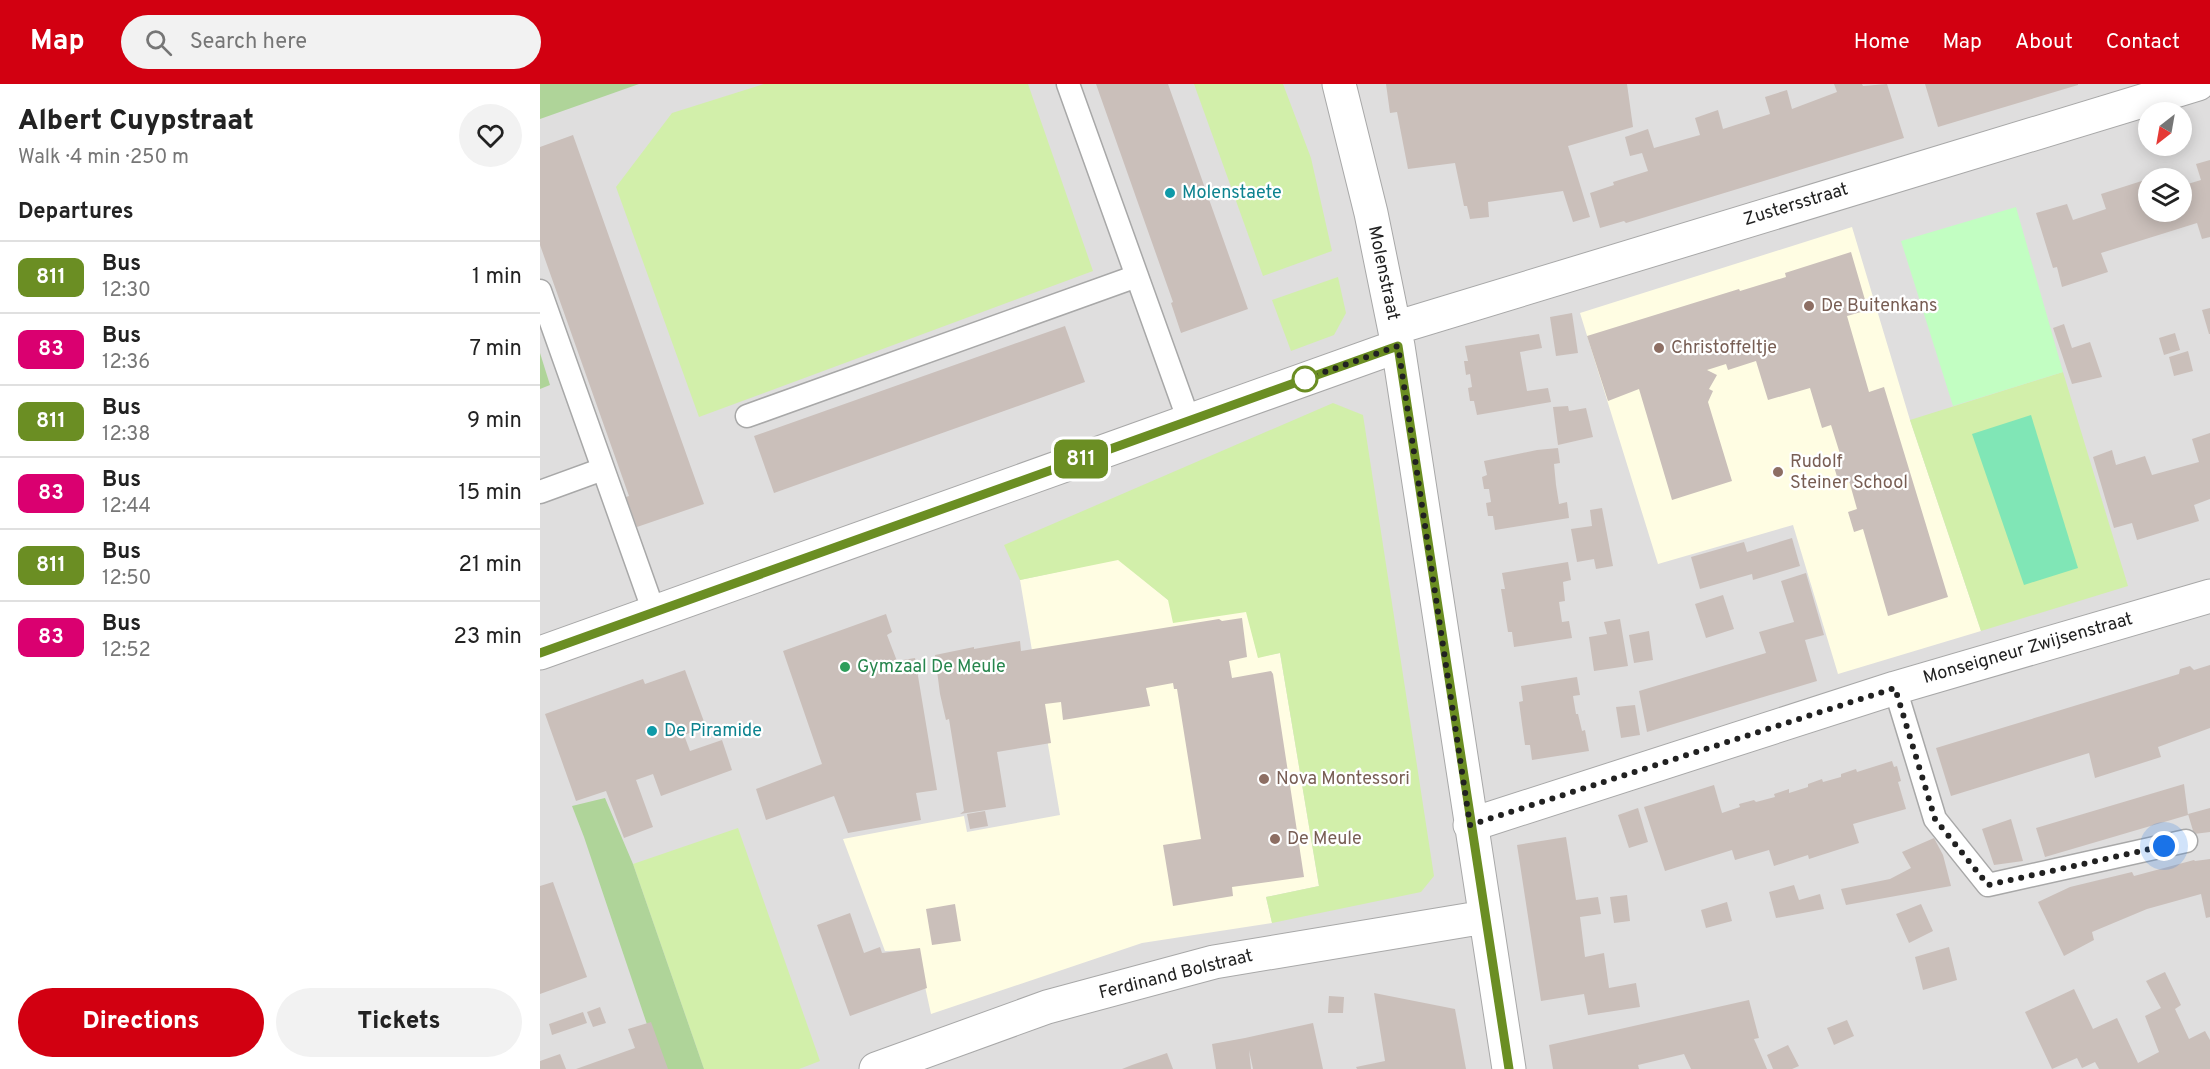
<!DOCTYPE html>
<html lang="en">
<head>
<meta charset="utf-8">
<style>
	body { margin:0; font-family:Overpass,sans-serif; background:#f2f2f2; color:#222; height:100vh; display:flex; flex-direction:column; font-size:22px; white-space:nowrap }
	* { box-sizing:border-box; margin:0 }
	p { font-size:20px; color:#767676 }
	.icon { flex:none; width:33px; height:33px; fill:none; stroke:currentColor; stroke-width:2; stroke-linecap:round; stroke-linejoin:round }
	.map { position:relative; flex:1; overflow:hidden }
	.sheet { display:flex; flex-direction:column; background:#fff; width:540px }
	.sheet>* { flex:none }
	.badge { padding:0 12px; border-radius:9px; font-size:21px; line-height:39px }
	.needle { width:39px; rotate:211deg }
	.tools { position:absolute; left:1598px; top:18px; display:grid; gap:12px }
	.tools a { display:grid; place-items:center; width:54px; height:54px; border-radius:50%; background:#fff; box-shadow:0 3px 15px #0003; font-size:30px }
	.you { position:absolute; width:30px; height:30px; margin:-15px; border:4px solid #fff; border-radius:50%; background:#1a73e8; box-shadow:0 0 0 9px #1a73e833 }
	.map>.badge { position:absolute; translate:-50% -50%; box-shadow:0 0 0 3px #fff }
	h2 { padding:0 18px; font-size:22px; line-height:54px }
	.round { display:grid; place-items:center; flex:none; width:63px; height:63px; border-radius:32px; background:#f2f2f2 }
	.head { display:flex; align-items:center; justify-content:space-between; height:102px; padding:0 18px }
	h1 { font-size:28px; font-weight:800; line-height:45px }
	.primary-button { display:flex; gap:12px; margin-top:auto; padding:12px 18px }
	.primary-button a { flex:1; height:69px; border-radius:36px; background:#d20011; color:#fff; font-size:24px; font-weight:800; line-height:69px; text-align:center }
	.primary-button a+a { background:#f2f2f2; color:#222 }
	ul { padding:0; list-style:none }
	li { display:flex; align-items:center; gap:18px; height:72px; padding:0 18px; border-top:2px solid #e0e0e0 }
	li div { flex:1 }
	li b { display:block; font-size:22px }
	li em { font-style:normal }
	li .badge { min-width:66px; font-weight:700; text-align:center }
	header { display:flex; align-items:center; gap:36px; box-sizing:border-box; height:84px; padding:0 30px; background:#d20011; color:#fff }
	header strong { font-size:28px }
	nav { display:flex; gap:33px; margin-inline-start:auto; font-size:21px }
	.search { width:420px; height:54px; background:#f2f2f2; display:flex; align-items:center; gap:15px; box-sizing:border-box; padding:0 21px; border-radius:33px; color:#767676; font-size:22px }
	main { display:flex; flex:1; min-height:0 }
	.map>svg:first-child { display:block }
	.residential { fill:#dfdede; fill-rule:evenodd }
	.education { fill:#fffde3 }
	.grass { fill:#d2efaa }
	.forest { fill:#afd499 }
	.park { fill:#c2fec2 }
	.pitch { fill:#80e6b6 }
	.building { fill:#cabfba }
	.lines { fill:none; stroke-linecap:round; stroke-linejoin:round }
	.service-casing { stroke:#a8a8a8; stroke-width:25 }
	.minor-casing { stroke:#a8a8a8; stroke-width:35 }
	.service { stroke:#fff; stroke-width:22 }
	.minor { stroke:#fff; stroke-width:33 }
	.line-casing { stroke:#fff; stroke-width:14 }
	.line { stroke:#6b8e23; stroke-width:9 }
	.walk { stroke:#212121; stroke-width:6; stroke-dasharray:0 10.8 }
	.culture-dot { fill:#0f9aa8; stroke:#fff; stroke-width:2 }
	.education-dot { fill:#8d6e63; stroke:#fff; stroke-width:2 }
	.stop-dot { fill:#fff; stroke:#6b8e23; stroke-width:3 }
	.leisure-dot { fill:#2e9e5b; stroke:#fff; stroke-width:2 }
	.labels { text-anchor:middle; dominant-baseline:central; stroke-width:4.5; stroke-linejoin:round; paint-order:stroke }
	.culture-label { font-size:18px; fill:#0d838f; stroke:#fff; text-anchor:start }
	.street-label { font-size:18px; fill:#212121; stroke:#fff }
	.education-label { font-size:18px; fill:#785e54; stroke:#fff; text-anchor:start }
	.leisure-label { font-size:18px; fill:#27864d; stroke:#fff; text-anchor:start }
</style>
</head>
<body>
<header>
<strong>Map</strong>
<div class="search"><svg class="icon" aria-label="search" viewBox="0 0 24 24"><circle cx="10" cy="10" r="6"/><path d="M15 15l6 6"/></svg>Search here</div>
<nav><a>Home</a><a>Map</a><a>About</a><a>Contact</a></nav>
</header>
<main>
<section class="sheet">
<div class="head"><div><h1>Albert Cuypstraat</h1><p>Walk · 4 min · 250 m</p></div><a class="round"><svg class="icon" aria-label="heart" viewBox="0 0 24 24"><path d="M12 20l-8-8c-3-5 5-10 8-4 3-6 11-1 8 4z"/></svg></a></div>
<h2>Departures</h2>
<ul>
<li><span class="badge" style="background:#6b8e23;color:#fff">811</span><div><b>Bus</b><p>12:30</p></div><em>1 min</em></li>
<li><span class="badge" style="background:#da0070;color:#fff">83</span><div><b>Bus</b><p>12:36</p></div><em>7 min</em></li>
<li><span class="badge" style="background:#6b8e23;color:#fff">811</span><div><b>Bus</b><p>12:38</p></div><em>9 min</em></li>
<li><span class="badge" style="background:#da0070;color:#fff">83</span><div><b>Bus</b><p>12:44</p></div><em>15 min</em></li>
<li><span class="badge" style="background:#6b8e23;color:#fff">811</span><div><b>Bus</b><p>12:50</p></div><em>21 min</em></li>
<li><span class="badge" style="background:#da0070;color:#fff">83</span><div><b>Bus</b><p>12:52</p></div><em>23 min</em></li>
</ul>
<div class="primary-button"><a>Directions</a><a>Tickets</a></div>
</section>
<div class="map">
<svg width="1670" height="985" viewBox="0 0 1670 985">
	<rect width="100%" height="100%" fill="#f2ede7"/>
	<path class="residential" d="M0,0H1670V985H0ZM1608,28H1641V62H1608ZM1608,94H1641V128H1608Z"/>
	<path class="education" d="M1312,143L1370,336L1441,547L1298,590L1253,441L1118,480L1040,229Z
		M578,475L628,516L707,528L718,573L740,569L779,802L726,813L732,839L602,859L391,930L377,866L345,867L303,755L424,732L427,748L520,731L480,496Z"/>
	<path class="grass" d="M224,0H488L553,187L159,333L76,103L132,29Z
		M654,0H743L771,74L792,167L723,192Z
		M798,193L806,229L794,251L751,267L732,216Z
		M1523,288L1588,502L1441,547L1370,336Z
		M793,319L823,331L894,792L881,808L732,839L726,813L779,802L740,569L718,574L706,528L633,539L628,516L578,476L480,496L464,461Z
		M198,744L280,977L259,985H164L93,780Z"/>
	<path class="forest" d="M0,0H99L0,35Z
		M0,269L10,301L0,305Z
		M65,714L93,780L164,985H122L44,753L32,722Z"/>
	<path class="park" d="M1476,123L1523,288L1413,322L1361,157Z"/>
	<path class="pitch" d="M1491,331L1538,484L1484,501L1432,350Z"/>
	<path class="building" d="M556,0H628L708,225L641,249L631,219L633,218Z
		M846,0H1087L1093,43L1028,62L1050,133L1033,138L1023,107L948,118L949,133L930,135L927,122H924L915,79L868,85L857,28L850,29Z
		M1294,0H1322L1323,2L1347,0L1364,54L1086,139L1084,137L1060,144L1050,109L1074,101L1073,98L1108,87L1102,69L1090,72L1085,53L1108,45L1114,64L1160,51L1155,34L1178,26L1183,45L1230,30L1225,13L1247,6L1252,25L1297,8Z
		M1385,0H1538V1L1398,43Z
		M33,51L164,420L97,443L86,413L89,412L0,161V63Z
		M1670,76V153L1662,155L1657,139L1561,169L1568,188L1522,203L1517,183L1513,184L1496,129L1527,120L1533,136L1566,125L1561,110L1608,95V128H1641V102L1661,96L1656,80Z
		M1311,168L1328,226L1307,232L1329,308L1344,303L1408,513L1348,532L1323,445L1314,448L1308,428L1317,425L1308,393L1298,396L1292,376L1301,373L1291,341L1282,344L1270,304L1228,316L1216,277L1188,286L1186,280L1167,286L1177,291L1169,305L1173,307L1168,318L1192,397L1132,416L1099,305L1068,317L1047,252L1199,205L1200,207L1246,193L1245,189Z
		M1670,224V250H1669L1662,226Z
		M1032,229L1038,269L1016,272L1010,233Z
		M1524,240L1532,264L1550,258L1562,293L1532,300L1513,244Z
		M525,242L545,298L234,409L214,352Z
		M1635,249L1640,266L1624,271L1619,254Z
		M999,250L1002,264L980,268L987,307L1008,304L1011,318L937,331L934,317H930L928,304L932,303L930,290L926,291L924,277H928L925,262Z
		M1648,267L1653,287L1634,292L1629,273Z
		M1028,322L1029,327L1046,324L1053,353L1018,361L1013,323Z
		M1670,349V415L1654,421L1659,437L1597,456L1592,439L1574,444L1553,373L1572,366L1576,381L1605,372L1612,391L1659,378L1652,355Z
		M1018,364L1020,379L1014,380L1016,401L1019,420L1027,418L1029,434L955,446L953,432H948L946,419L951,418L949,405H944L942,393L947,391L944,377L997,366Z
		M1062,424L1073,482L1056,485L1054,475L1037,478L1031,445L1052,442L1050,426Z
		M1252,454L1260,482L1213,496L1212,490L1160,505L1151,473L1204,458L1207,468Z
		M1028,478L1031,496L1023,498L1025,517L1019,518L1022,538L1029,537L1032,554L974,563L972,548H968L961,505H965L962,489Z
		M1266,489L1284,551L1265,556L1277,597L1107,648L1099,607L1226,569L1219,548L1254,538L1241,497Z
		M1183,511L1194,545L1166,554L1155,520Z
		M346,530L352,548L347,551L357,577L375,574L397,706L376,709L381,736L308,749L294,712L226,736L216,705L282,680L243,567Z
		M702,534L707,573L689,577L692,594L731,587L733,590L764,793L692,803L693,812L633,822L623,761L661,755L637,605H634L633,599L606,604L610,622L523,636L521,618L505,620L511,659L457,668L466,723L420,730L424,727L409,635L406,636L400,610L395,571L434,563V565L480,557L481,567L679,535L682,537Z
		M1080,535L1088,582L1054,587L1049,553L1067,550L1064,538Z
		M1109,547L1113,576L1094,579L1089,551Z
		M1670,581V644L1618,663L1621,673L1555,694L1549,669L1411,712L1396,664L1639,590L1640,585L1650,582L1654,586Z
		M145,586L166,643L144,651L150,667L182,656L192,686L121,712L113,690L96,696L113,743L84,754L66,707L36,717L5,630L103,595L105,600Z
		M1037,593L1040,611L1033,612L1036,630H1038L1042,647L1045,646L1049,667L992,676L990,661H985L982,640L979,618L983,617L981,602Z
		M1095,621L1100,651L1081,654L1076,623Z
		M1352,677L1354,683L1357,682L1361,697L1358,698L1366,725L1313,740L1319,759L1269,775L1268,771L1234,782L1229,766L1195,776L1192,766L1125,787L1104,723L1174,701L1182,729L1200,723L1199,720L1214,716L1216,718L1235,713L1234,710L1249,705V709L1268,703V700L1282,695L1283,698L1301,693V690L1316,685L1317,688Z
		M1644,700L1648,731L1505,773L1496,744Z
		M1098,724L1108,758L1089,764L1078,731Z
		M1670,724V748L1654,750L1648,730Z
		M445,727L448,742L430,745L427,730Z
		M1471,735L1483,777L1454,781L1442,745Z
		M1026,753L1036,816L1058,813L1061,830L1040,833L1045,873L1064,869L1069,904L1096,899L1100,923L1048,931L1044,910L1001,917L977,761Z
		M1394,754L1403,771L1411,802L1306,821L1301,805L1350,795L1371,784L1362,768Z
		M1670,775V833L1666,834L1661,810L1607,825L1552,848L1554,856L1524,872L1498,818L1530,803L1592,788L1594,792L1654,776L1655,777Z
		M13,798L47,893L0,910V802Z
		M1254,801L1259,816L1280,810L1284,825L1236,834L1229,808Z
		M1087,811L1090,837L1074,839L1070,813Z
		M1187,818L1192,837L1166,844L1161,826Z
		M415,820L421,857L392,861L386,825Z
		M1381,820L1393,847L1369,859L1356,830Z
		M310,829L324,869L340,863L342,869L380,864L387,904L310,932L277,841Z
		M1409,863L1417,896L1383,906L1375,873Z
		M1625,888L1641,921L1635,925L1649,955L1665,947L1670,956V985H1559L1555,978L1542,984L1537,974L1512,985L1485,928L1534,905L1553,945L1577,934L1598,979L1619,968L1605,932L1621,924L1606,897Z
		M834,909L915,925L926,985H817L816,983L845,977Z
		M789,912L804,913L803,929H788Z
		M1209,916L1219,954L1214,955L1227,985H1151L1144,970L1098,981L1099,985H1013L1009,961Z
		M60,923L66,939L53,943L47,928Z
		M43,928L47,939L12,951L9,940Z
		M1307,936L1314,952L1294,961L1287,944Z
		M111,938L128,985H36L95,964L88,945Z
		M773,939L783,985H713L709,966L711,985H676L672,960L705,954Z
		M1248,961L1259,982L1252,985H1233L1227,971Z
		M627,969L633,985H582L592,981Z
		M20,970L26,985H0V977Z"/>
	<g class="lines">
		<g class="service-casing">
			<path id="service" d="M528,0L649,337
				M0,207L114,528
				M207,332L597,192
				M0,408L63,385
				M1355,604L1395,735L1448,801L1646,757"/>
		</g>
		<g class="minor-casing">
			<path id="minor" d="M799,0L831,129L858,262L969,985
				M855,244L1658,0
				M0,569L858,262
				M930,741L1355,604L1670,512
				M336,985L507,923L674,878L945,833"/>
		</g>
		<use href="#service" class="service"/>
		<use href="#minor" class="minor"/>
	</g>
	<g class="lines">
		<g class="line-casing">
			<path id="line" d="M0,569L858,262L969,985"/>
		</g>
		<use href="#line" class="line"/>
		<path class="walk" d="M765,295L858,262L930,741L1355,604L1395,735L1448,801L1624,762"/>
	</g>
	<g class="culture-dot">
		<circle cx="630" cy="109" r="6"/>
		<circle cx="112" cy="647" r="6"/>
	</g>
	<g class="education-dot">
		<circle cx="1269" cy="222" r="6"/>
		<circle cx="1119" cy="264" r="6"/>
		<circle cx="1238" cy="388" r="6"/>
		<circle cx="724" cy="695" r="6"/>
		<circle cx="735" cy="755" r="6"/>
	</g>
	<circle class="stop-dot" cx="765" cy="295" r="12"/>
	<circle class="leisure-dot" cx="305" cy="583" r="6"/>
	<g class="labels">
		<g class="culture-label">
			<text x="642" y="109">Molenstaete</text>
			<text x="124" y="647">De Piramide</text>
		</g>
		<g class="street-label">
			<text transform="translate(1256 121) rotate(-17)">Zustersstraat</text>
			<text transform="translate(843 189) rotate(78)">Molenstraat</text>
			<text transform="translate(1488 565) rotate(-16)">Monseigneur Zwijsenstraat</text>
			<text transform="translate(636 891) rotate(-14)">Ferdinand Bolstraat</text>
		</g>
		<g class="education-label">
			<text x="1281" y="222">De Buitenkans</text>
			<text x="1131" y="264">Christoffeltje</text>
			<text x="1250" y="378">Rudolf<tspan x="1250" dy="21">Steiner School</tspan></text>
			<text x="736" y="695">Nova Montessori</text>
			<text x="747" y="755">De Meule</text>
		</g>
		<g class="leisure-label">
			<text x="317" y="583">Gymzaal De Meule</text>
		</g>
	</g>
</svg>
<div class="tools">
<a><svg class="needle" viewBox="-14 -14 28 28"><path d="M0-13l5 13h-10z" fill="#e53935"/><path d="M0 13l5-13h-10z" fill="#767676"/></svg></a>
<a><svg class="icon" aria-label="layers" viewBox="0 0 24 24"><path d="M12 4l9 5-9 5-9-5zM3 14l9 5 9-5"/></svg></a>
</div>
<div class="you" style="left:1624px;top:762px"></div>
<b class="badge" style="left:541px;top:375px;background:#6b8e23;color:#fff">811</b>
</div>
</main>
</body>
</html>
